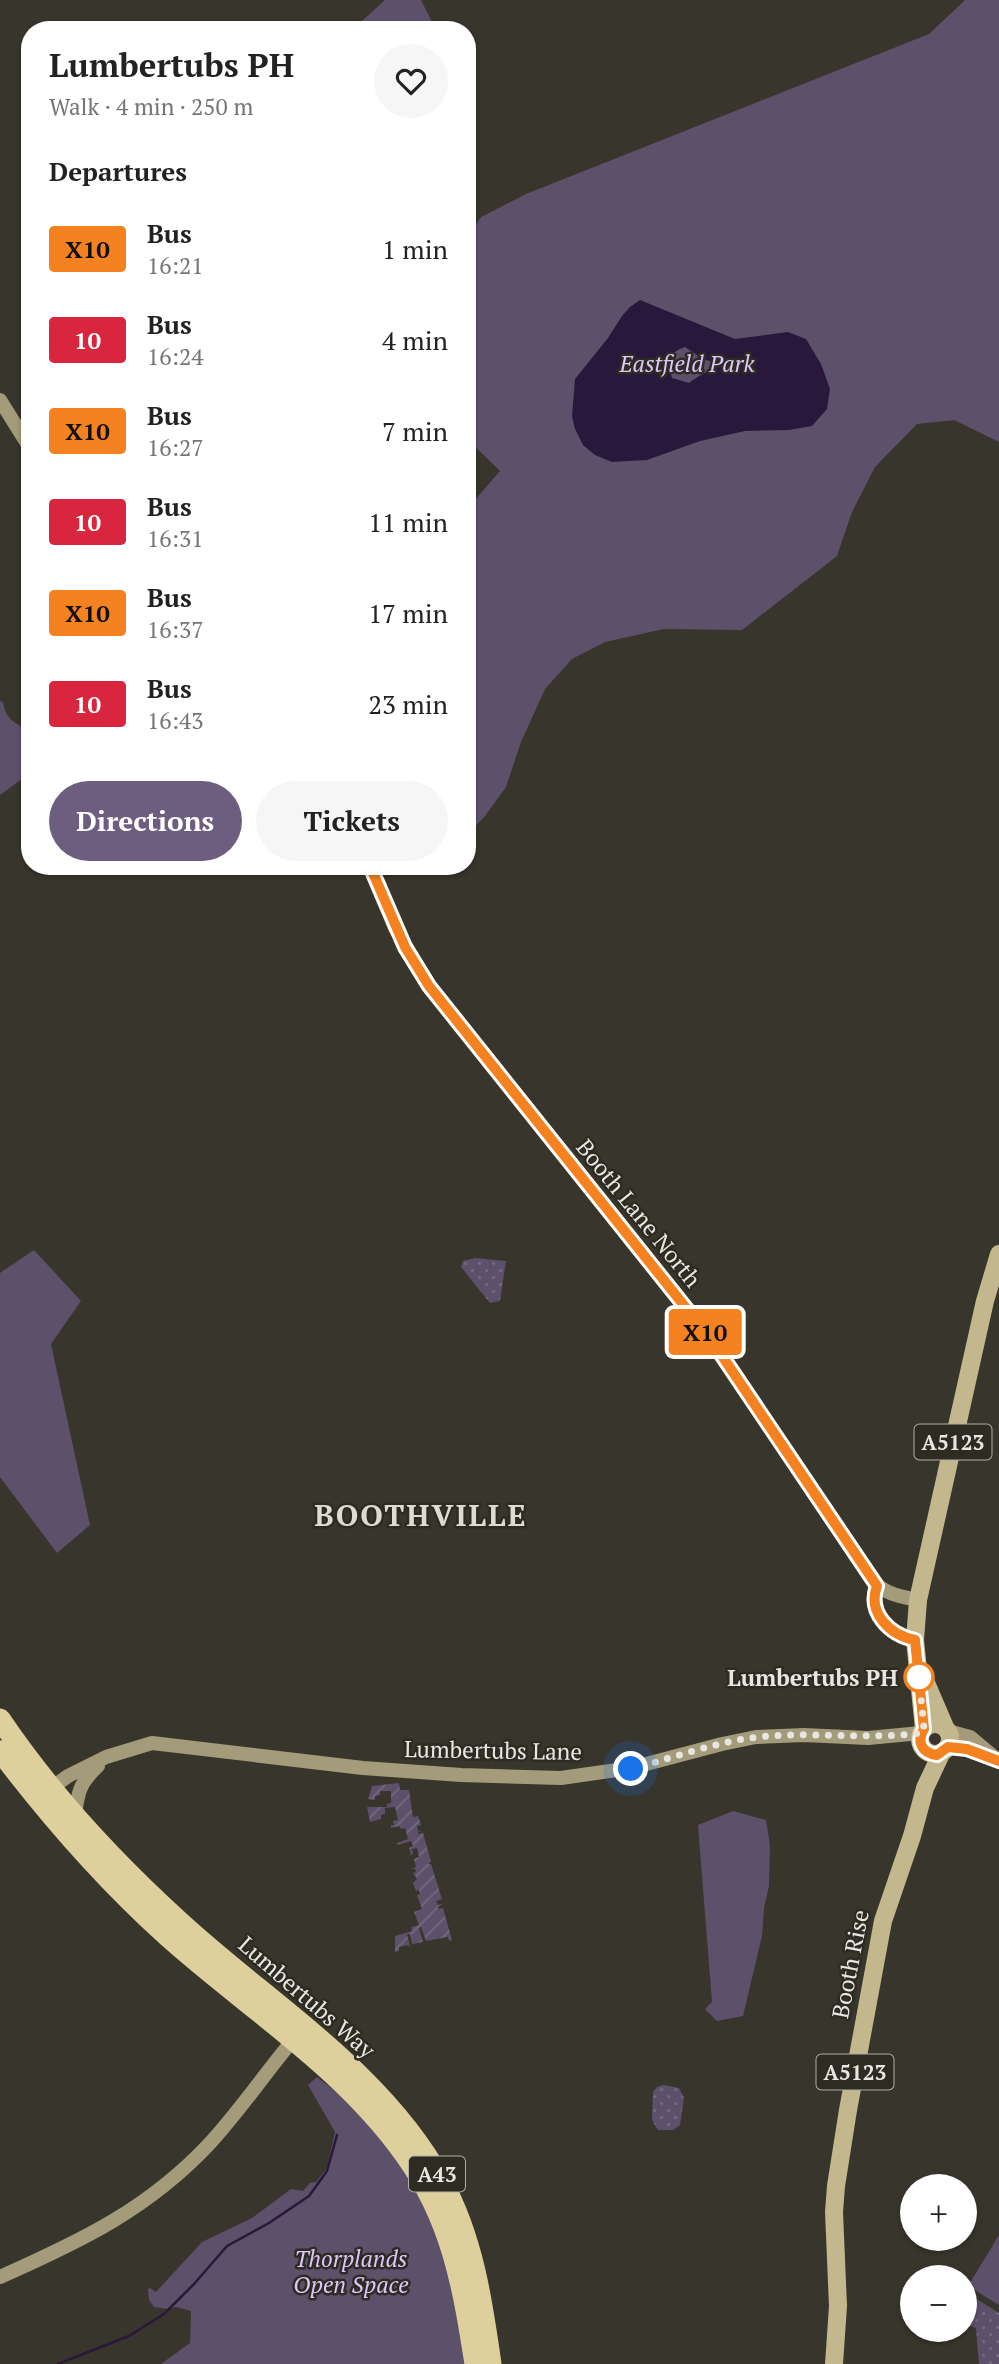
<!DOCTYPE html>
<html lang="en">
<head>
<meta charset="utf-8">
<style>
	body { margin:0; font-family:"PT Serif",serif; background:#f6f6f6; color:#222; height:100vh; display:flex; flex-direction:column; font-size:26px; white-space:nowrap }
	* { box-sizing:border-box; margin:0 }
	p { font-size:23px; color:#767676 }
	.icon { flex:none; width:38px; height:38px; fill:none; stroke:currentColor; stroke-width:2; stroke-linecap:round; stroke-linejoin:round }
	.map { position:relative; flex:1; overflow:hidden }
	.drawer { position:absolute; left:21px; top:21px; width:455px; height:854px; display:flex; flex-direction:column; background:#fff; border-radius:28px; box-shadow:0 2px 5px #0004 }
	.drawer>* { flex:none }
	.badge { padding:0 14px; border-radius:5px; font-size:24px; line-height:46px }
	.tools { position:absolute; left:900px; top:2174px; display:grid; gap:14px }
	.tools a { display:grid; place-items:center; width:77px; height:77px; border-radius:50%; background:#fff; box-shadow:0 2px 5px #0004; font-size:35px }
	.you { position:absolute; width:35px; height:35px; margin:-18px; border:5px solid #fff; border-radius:50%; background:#1a73e8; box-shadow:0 0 0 10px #1a73e833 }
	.map>.badge { position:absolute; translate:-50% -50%; box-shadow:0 0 0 4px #fff }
	h2 { padding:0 28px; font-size:26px; line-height:63px }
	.round { display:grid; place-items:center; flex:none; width:74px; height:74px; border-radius:37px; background:#f6f6f6 }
	.head { display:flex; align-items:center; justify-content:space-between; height:119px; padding:0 28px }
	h1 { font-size:33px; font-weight:800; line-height:52px }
	.action { display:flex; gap:14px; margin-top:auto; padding:14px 28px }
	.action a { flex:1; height:80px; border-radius:42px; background:#6d5d7e; color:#fff; font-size:28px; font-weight:800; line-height:80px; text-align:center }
	.action a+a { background:#f6f6f6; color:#222 }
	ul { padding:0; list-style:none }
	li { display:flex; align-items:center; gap:21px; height:91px; padding:0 28px }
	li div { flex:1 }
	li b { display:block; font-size:26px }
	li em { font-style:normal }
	li .badge { min-width:77px; font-weight:700; text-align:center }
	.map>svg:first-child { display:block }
	.grass { fill:url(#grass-dots) }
	.park { fill:#5c506b }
	.garden { fill:url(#garden-furrows) }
	.water { fill:#2a183c; fill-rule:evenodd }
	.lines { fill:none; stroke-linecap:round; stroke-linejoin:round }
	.stream { stroke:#2a183c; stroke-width:2.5 }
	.secondary { stroke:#a49b7a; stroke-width:14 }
	.primary { stroke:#c2b78d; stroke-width:18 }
	.highway { stroke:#ded09d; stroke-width:21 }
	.line-casing { stroke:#fff; stroke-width:16 }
	.line { stroke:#f58220; stroke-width:10 }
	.walk { stroke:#e8e6e1; stroke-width:7; stroke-dasharray:0 12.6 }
	.stop-dot { fill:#fff; stroke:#f58220; stroke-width:3.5 }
	.labels { text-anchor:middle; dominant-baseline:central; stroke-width:5; stroke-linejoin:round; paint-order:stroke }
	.shield { fill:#2d2b22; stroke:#b0aea8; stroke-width:2 }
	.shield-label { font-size:21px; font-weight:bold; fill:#e8e6e1 }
	.park-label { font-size:23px; font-style:italic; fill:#dec5fc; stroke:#2d2b22 }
	.street-label { font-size:23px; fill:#e8e6e1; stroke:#2d2b22 }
	.stop-label { font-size:23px; font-weight:bold; fill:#e8e6e1; stroke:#2d2b22; text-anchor:end }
	.district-label { font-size:30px; font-weight:bold; letter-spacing:2px; fill:#dedbd0; stroke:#2d2b22 }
</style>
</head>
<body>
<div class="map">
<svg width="999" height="2364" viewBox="0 0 999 2364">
	<defs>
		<pattern id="grass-dots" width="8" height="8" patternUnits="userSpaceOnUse" patternTransform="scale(1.75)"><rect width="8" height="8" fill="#5c506b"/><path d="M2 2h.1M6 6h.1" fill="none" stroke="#736980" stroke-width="1.8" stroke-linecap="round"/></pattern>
		<pattern id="garden-furrows" width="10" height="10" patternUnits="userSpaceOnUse" patternTransform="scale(1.75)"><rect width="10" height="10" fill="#5c506b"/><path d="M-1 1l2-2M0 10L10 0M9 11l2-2" fill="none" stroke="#736980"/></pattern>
	</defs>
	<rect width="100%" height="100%" fill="#38352c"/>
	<path class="grass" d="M475,1258L506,1261L500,1301L490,1303L461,1267L463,1261Z
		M664,2085L679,2088L684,2098L680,2125L673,2130H658L652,2120L653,2092L657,2087Z
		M964,2291L999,2313V2364H979L976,2328L964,2324Z"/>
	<path class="park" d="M385,0H421L436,30H352Z
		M965,0H999V442L954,420L917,424L875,467L852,512L837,556L742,630L664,629L605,642L572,659L545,689L521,742L506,787L485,816L472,830L467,831V509L500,471L467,439V237L481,217L526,194L929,34Z
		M0,701L3,702C5,717 14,726 30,728V773L0,795Z
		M34,1250L81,1301L51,1344L90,1525L57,1553L0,1477V1273Z
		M733,1811L766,1820L770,1845L769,1886L764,1908L762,1936L743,2016L717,2021L705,2009L712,2002L698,1825Z
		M317,2077L355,2106L393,2150L423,2198L442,2246L468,2364H161L190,2343L191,2311L176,2307L168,2309L154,2307L149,2300L148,2289L150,2288L156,2292L202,2242L252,2218L291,2189L303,2191L310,2183L316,2182L327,2168L335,2132L308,2085Z
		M999,2235V2305L968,2286Z"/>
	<path class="garden" d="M399,1783L400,1790H409L413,1817L418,1816L421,1825L417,1826L418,1831H422L418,1832V1834L423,1833L431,1861L428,1864H431L442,1899L436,1901L438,1905L442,1904L438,1907L439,1909L443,1908L452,1940L449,1941L448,1937L426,1941L421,1927L419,1928L423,1942L412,1944L410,1934H407L410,1947L408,1945L399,1947V1951L395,1952V1936L412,1931L411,1927L419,1925L414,1912L422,1909L417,1895L420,1894L419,1890L416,1891L413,1883L417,1879L413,1873L416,1872L415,1869H411L416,1867L414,1859L419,1857L417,1848L412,1849L413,1854L408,1856L411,1854L409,1848L413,1846L411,1841L398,1845L397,1843L408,1839L405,1828L401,1829L399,1826L391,1828V1825H394L393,1821L398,1820L395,1807L385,1808V1814L381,1815V1819L370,1822L367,1807H387V1804L391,1803V1791H380V1795L375,1796V1800L368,1799L372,1786Z"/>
	<path class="water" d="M640,300L735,339L788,332L806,339L821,364L830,389L827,409L812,426L789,430L745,431L700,441L647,460L612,462L595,455L583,445L575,429L572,416L575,379L608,338L622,316L630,307ZM685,347L703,359L717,363C709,373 698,375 689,383L672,378C667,364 668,352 685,347Z"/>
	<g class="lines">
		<path class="stream" d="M58,2364L129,2336L164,2314L194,2284L227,2246L269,2223L309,2196L327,2171L337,2135"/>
		<path class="secondary" d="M0,400L30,448
			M369,866L395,928L430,986L710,1338L870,1577C883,1594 898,1596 918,1600
			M948,1731L970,1737L999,1761
			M948,1747L967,1749L986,1755
			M46,1792L68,1776L106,1757L152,1743L363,1768L461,1775L561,1778L631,1768L722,1744L756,1737L804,1735L868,1738L921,1733
			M75,1815C78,1791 80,1783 98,1766
			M0,2277C81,2241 149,2209 211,2142C242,2108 268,2069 298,2034"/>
		<path class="primary" d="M924,1678L945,1727
			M920 1739a15 15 0 1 1 30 0a15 15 0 1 1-30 0Z
			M924,1729L915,1640L918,1600L985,1301L999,1254
			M834,2364L838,2306L834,2212L836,2186L848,2110L883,1921L912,1836L925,1788L941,1754"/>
		<path class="highway" d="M0,1719C50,1793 113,1861 179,1921C269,2004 382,2071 442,2181C473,2238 482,2300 491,2364
			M0,1751C50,1817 105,1880 167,1936C246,2007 343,2067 405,2155C452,2220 463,2287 475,2364"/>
	</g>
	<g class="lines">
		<g class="line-casing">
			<path id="line" d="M370,866L405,947L429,986L710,1338L877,1586C867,1613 890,1635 915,1640L924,1729C916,1742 922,1753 937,1755L948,1747L967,1749L999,1761"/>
		</g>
		<use href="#line" class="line"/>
		<path class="walk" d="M631,1769C673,1758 715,1742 758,1737C812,1731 866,1740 921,1733L924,1729L919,1677"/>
	</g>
	<circle class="stop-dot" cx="919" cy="1677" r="14"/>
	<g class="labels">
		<g class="shield">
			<rect x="914.5" y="1424.5" width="77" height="35" rx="5"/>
			<rect x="816.5" y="2054.5" width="77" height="35" rx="5"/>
			<rect x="409" y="2156.5" width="56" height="35" rx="5"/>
		</g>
		<g class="shield-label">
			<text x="953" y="1442">A5123</text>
			<text x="855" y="2072">A5123</text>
			<text x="437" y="2174">A43</text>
		</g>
		<g class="park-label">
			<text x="687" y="363">Eastfield Park</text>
			<text x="351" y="2258">Thorplands<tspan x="351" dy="26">Open Space</tspan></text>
		</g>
		<g class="street-label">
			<text transform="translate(639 1213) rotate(51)">Booth Lane North</text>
			<text transform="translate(493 1750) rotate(1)">Lumbertubs Lane</text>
			<text transform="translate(850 1964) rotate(-79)">Booth Rise</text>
			<text transform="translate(307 1997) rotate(41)">Lumbertubs Way</text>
		</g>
		<g class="stop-label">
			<text x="898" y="1677">Lumbertubs PH</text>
		</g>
		<g class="district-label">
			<text x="421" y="1515">BOOTHVILLE</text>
		</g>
	</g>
</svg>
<div class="tools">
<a>+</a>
<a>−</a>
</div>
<div class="you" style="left:631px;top:1769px"></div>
<b class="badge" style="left:705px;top:1332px;background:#f58220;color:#111">X10</b>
<section class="drawer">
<div class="head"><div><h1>Lumbertubs PH</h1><p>Walk · 4 min · 250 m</p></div><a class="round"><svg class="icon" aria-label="heart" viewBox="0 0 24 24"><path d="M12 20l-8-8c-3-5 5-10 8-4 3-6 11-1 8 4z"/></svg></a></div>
<h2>Departures</h2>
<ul>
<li><span class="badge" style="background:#f58220;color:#111">X10</span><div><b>Bus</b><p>16:21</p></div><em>1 min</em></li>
<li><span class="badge" style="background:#d7263d;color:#fff">10</span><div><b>Bus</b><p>16:24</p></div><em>4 min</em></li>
<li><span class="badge" style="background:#f58220;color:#111">X10</span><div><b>Bus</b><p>16:27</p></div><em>7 min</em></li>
<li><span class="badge" style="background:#d7263d;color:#fff">10</span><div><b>Bus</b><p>16:31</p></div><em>11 min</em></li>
<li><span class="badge" style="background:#f58220;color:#111">X10</span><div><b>Bus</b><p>16:37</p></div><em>17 min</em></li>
<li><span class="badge" style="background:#d7263d;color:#fff">10</span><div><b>Bus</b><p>16:43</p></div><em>23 min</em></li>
</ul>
<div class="action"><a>Directions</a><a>Tickets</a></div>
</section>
</div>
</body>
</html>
